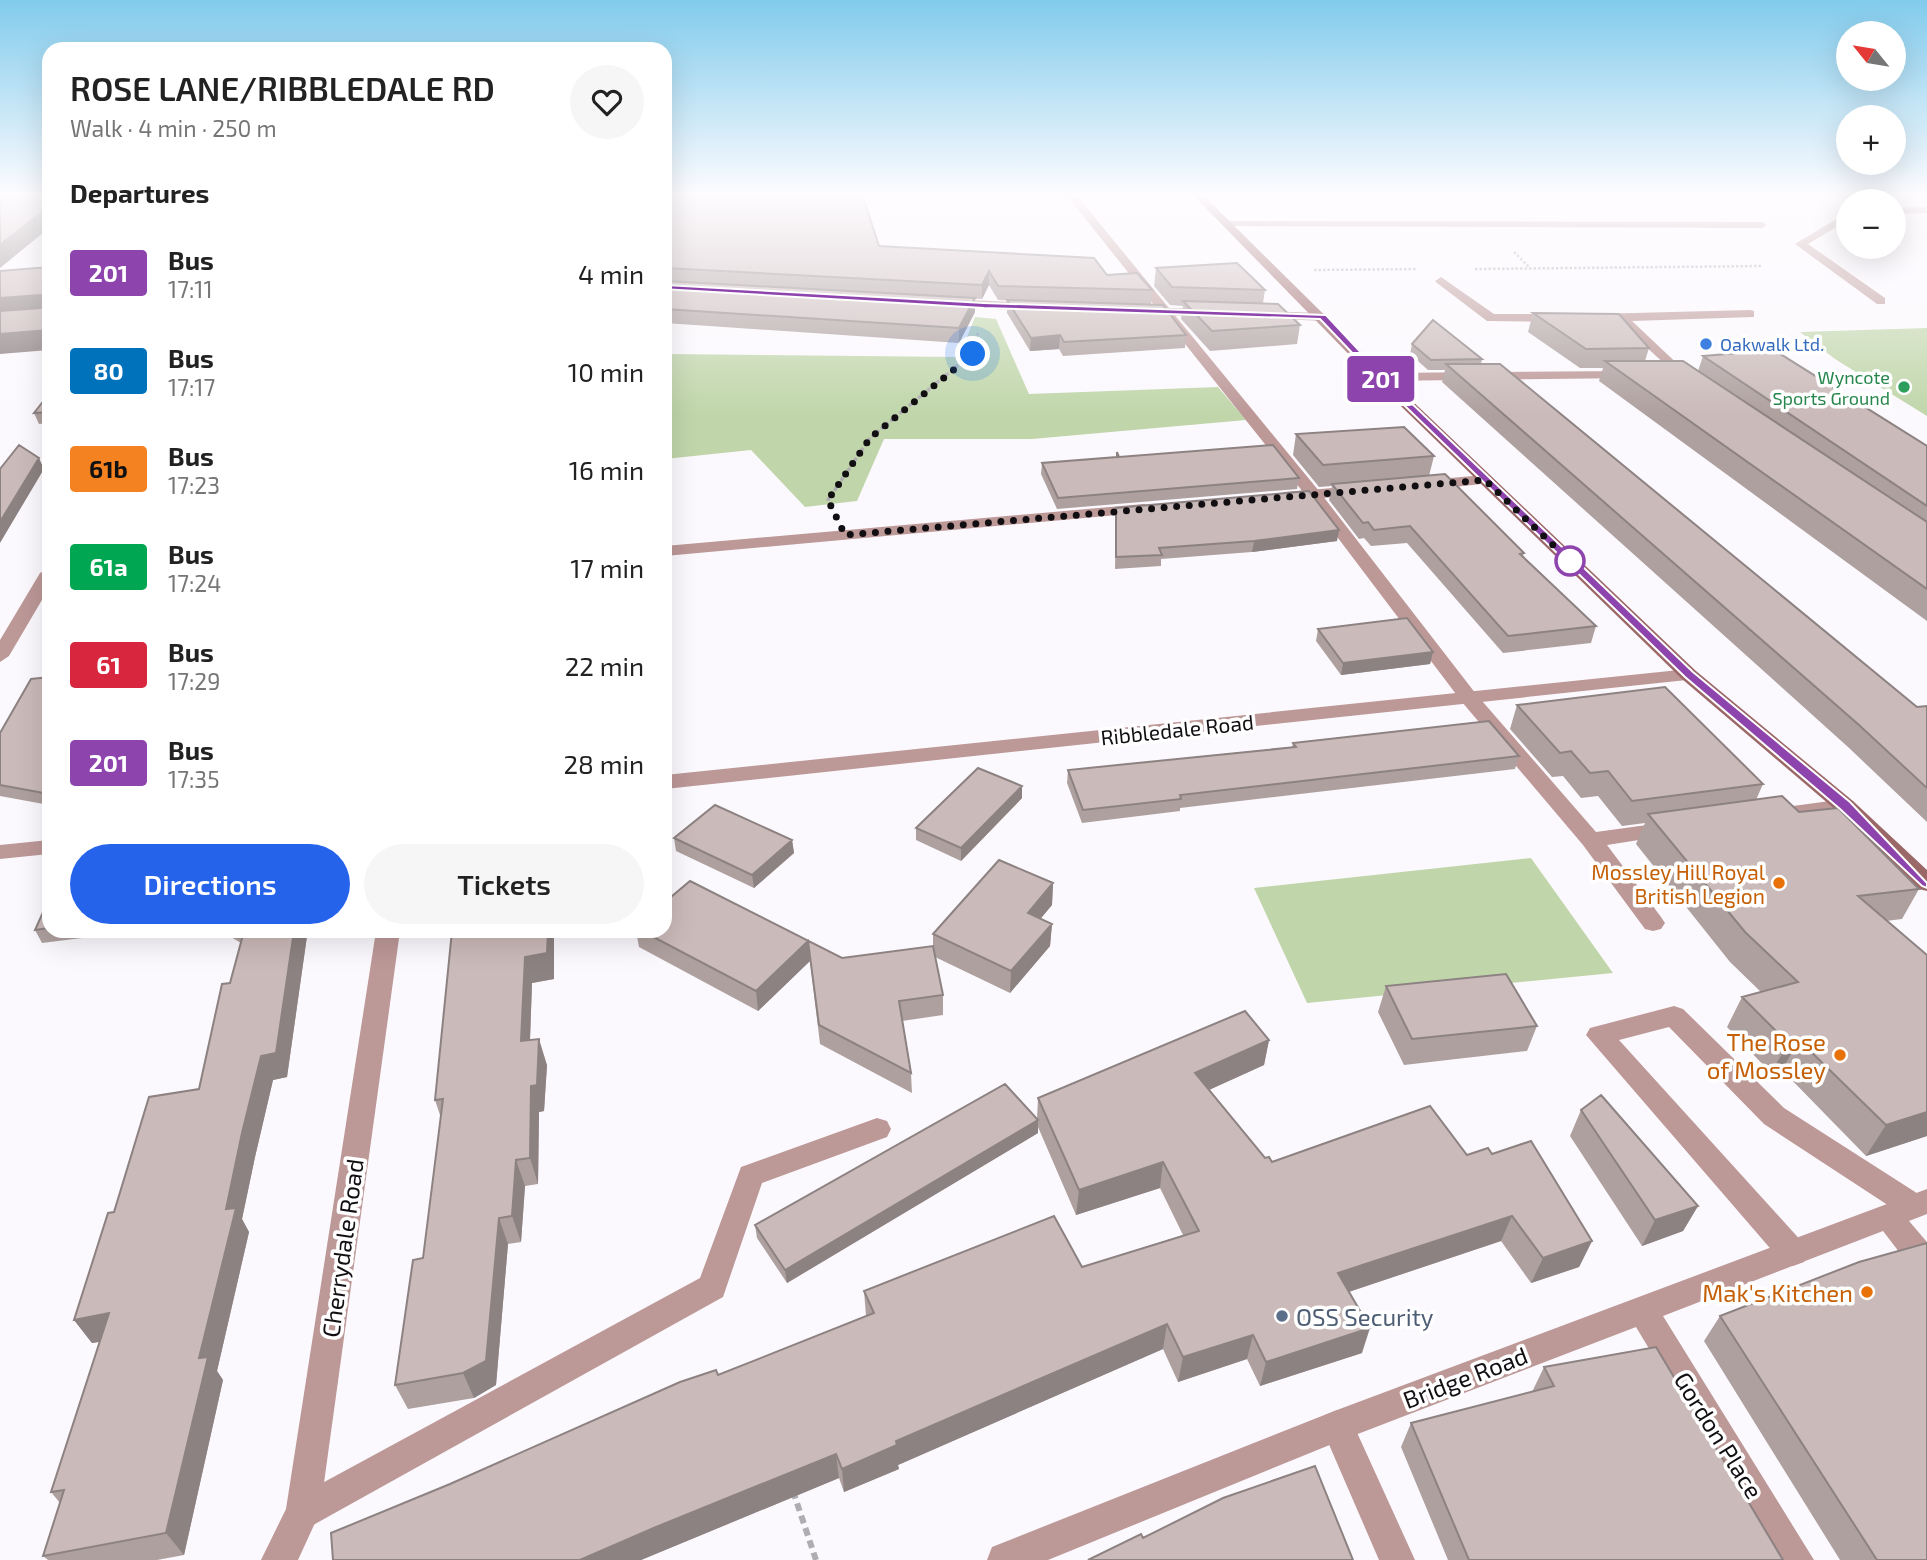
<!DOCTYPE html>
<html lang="en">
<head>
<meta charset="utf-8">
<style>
	body { margin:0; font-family:"Exo 2",sans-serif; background:#f6f6f6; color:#222; height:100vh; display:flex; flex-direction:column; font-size:26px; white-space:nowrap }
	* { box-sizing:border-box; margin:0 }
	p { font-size:23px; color:#767676 }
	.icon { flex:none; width:38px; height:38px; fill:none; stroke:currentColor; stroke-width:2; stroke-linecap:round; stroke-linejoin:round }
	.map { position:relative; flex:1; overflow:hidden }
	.drawer { position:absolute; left:42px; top:42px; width:630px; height:896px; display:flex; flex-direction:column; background:#fff; border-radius:21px; box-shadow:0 7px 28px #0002 }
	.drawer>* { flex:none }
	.badge { padding:0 14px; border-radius:5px; font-size:24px; line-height:46px }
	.needle { width:46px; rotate:300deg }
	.controls { position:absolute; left:1836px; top:21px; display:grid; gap:14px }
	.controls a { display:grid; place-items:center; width:70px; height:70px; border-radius:50%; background:#fff; box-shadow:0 7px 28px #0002; font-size:35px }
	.you { position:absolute; width:35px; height:35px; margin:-18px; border:5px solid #fff; border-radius:50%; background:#1a73e8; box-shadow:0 0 0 10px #1a73e833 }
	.map>.badge { position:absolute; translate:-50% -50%; box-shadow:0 0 0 4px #fff }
	h2 { padding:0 28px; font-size:26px; line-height:63px }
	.round { display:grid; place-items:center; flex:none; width:74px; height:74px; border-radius:37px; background:#f6f6f6 }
	.head { display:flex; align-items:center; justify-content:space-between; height:119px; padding:0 28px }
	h1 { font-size:33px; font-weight:600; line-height:52px }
	.cta { display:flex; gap:14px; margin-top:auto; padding:14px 28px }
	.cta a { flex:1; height:80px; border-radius:42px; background:#2563eb; color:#fff; font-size:28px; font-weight:600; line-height:80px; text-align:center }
	.cta a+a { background:#f6f6f6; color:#222 }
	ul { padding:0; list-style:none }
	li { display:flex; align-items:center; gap:21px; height:98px; padding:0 28px }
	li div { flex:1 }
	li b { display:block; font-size:26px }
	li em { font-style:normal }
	li .badge { min-width:77px; font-weight:700; text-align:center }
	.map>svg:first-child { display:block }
	.built { fill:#f5eafe }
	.green { fill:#c0d6aa }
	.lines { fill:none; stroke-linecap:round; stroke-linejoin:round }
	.path-far2 { stroke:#b0adb2; stroke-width:2.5; stroke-dasharray:2.5 2; stroke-linecap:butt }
	.path-far1 { stroke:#b0adb2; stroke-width:3.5; stroke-dasharray:3.5 2.5; stroke-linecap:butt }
	.path { stroke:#b0adb2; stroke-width:6; stroke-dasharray:8 5; stroke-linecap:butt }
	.lane { fill:#bc9897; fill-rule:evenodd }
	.street { fill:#bc9897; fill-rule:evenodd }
	.secondary { fill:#9b6868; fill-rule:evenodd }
	.wall { fill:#aea09f }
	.shaded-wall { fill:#8d8282 }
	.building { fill:#cabab9; stroke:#8d8282; stroke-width:2 }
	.line { fill:#8e44ad; stroke:#fff; stroke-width:2 }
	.walk { stroke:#120f13; stroke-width:7; stroke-dasharray:0 12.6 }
	.shop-dot { fill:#3f7fe0; stroke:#fff; stroke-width:2.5 }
	.leisure-dot { fill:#2e9e5b; stroke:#fff; stroke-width:2.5 }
	.stop-dot { fill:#fff; stroke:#8e44ad; stroke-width:3.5 }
	.food-dot { fill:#e8710a; stroke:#fff; stroke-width:2.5 }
	.service-dot { fill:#5c6f8a; stroke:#fff; stroke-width:2.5 }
	.labels { text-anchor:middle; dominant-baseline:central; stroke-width:7; stroke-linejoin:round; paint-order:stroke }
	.far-shop-label { font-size:18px; fill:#366cbe; stroke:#fff; text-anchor:start }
	.far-leisure-label { font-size:18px; fill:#27864d; stroke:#fff; text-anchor:end }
	.street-label { font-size:21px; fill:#120f13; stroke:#fff }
	.food-label { font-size:21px; fill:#c56008; stroke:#fff; text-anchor:end }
	.near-food-label { font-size:24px; fill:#c56008; stroke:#fff; text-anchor:end }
	.near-street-label { font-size:24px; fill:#120f13; stroke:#fff }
	.near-service-label { font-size:24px; fill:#4e5e75; stroke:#fff; text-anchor:start }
</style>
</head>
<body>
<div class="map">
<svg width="1927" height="1560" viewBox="0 0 1927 1560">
	<rect width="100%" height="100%" fill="#fcf9fe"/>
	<path class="built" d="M1336,197H1660L1339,200Z"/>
	<path class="green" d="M975,317L996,319L1029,394L1218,387L1246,420L1032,439H884L857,501L805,507L751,450L665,459V354L959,357Z
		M1927,328V416L1835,359L1800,332Z
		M1531,858L1613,973L1307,1003L1254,888Z"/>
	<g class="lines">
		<path class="path-far2" d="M1514,252L1530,268
			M1475,269L1763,266
			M1314,270L1417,269
			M973,353L978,333"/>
		<path class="path-far1" d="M831,506L828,500L870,438L974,352"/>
		<path class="path" d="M793,1491L816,1560"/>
		<path class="lane" d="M1068,197H1078L1319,491L1476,694L1596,832L1669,822L1677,824L1680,829L1677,834L1607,845L1661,917L1665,923L1661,929L1653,931L1645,929L1583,845L1462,702L1307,497Z
			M1927,207V213L1894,214V208Z
			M1848,212V220L1808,244L1885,298V304H1877L1795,244Z
			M1845,799L1853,801L1856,806L1853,811L1771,823L1760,816L1771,809Z
			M1674,1006L1683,1009L1784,1108L1923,1197L1927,1205L1923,1215L1913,1218L1903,1215L1764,1124L1669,1027L1619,1040L1804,1244L1808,1253L1804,1262L1793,1266L1782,1262L1586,1035L1590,1028Z
			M877,1118L887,1121L891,1129L887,1137L762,1183L723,1297L315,1524L303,1529L291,1524L286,1512L291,1500L700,1278L741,1167Z
			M1337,1410L1349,1415L1415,1560H1379L1321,1426L1325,1415Z"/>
		<path class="street" d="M1228,221L1762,222L1767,225L1762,228L1224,226V222Z
			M1441,277L1494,314H1559L1565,318L1559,322L1487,321L1437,283L1435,281Z
			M947,299L1033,303L1039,307L1033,311L943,306L941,303Z
			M1139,307L1208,309L1214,313L1208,317L1135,314L1133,311Z
			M1750,310L1754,311V317L1632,321L1685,371V377L1680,378L1618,321L1594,322L1588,318L1594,314Z
			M1261,311L1323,313L1329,317L1323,321L1257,318V312Z
			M1629,371L1636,375L1634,378L1379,381L1372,377L1379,373Z
			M1485,475L1490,477V483L1427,490L1419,485L1427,480Z
			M1357,486L1363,488V494L1284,502L1276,497L1284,492Z
			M1144,504L1150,506V512L665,556V546Z
			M49,568V588L9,656L0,662V640L40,573Z
			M1689,669L1699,675L1696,679L665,789V775Z
			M49,840V854L0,859V845Z
			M376,931H400L320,1512L298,1560H261L286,1509Z
			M1927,1189V1214L1909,1221L1927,1242V1277L1916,1274L1883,1231L1663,1316L1814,1560H1776L1636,1327L1337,1442L1048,1560H987L992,1547L1337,1410Z"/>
		<path class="secondary" d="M1195,197H1205L1384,374L1696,671L1853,801L1927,870V891L1919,889L1837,811L1682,679L1374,380Z"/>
	</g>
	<path class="wall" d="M665,197L879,246L1107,275L1152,290L1151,305L998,300L989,285L982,299H975V312L959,343L665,323Z
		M1156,268L1265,290L1263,303L1300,325L1297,344L1210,351L1181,319L1183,306L1170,305L1154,286Z
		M1007,300L1186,335L1185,348L1063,356L1059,349L1030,351L1007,313Z
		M1533,313L1649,348L1645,361L1698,371L1703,356L1927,446V621L1599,381L1603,368H1580L1528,332Z
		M1412,344L1482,359L1481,364L1917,707L1927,706V822L1848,747L1442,382L1445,370H1428L1410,354Z
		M49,394V423L39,424L34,413Z
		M1296,434L1434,456L1429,476L1524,553L1523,556L1596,626L1591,643L1503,653L1407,543L1371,546L1364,538L1359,539L1329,500L1332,486L1319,487L1293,455Z
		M1119,457L1299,478L1297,489L1057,509L1041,474L1042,463Z
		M1116,508L1337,541L1252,552L1161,559V566L1115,569Z
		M1318,629L1433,652L1430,664L1341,675L1316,641Z
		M49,677V805L0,796V733Z
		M1517,705L1763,784L1756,800L1799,812L1919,889L1902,919L1886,921L1927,1136L1866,1156L1782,1070L1771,1073L1727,1027L1742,997L1761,992L1730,962L1636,844L1645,823L1622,826L1598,796L1581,798L1563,776L1552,777L1510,729Z
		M1293,743L1519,756L1515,769L1180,808V811L1082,823L1067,783L1068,770L1292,747Z
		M1022,786V798L961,861L916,840V828Z
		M674,838L792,840L794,853L754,888L676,851Z
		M1053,883L1052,905L1040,919L1052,924L1050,946L1010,993L935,957L943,995V1015L902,1021L911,1073L912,1093L820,1044L810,961L758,1011L639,947L636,931H665L842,958L933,947V934Z
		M49,899V931H138L42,943L35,930Z
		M221,931H314L307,936L287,1077L273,1080L255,1157L242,1219L249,1232L217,1371L223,1380L184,1555L157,1560H48L43,1556L60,1503L51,1492L100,1342L92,1343L74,1320L114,1212L199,1089L241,943Z
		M452,931L554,979L532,983L530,1040L547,1065L544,1111L539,1112L538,1184L525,1186L521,1242L508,1244L496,1385L474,1398L408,1409L395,1385L423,1258L441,1118L435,1100Z
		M1386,986L1537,1026L1527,1051L1404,1065L1378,1012Z
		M1269,1040L1264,1065L1209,1090L1265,1158L1272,1162L1492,1154L1592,1241L1579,1267L1531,1283L1501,1241L1349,1292L1362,1353L1260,1386L1247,1359L1178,1382L1163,1349L898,1465L899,1469L844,1492L839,1478L641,1560H333L718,1375L866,1316L864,1291L1082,1267L1183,1235L1160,1188L1076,1215L1038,1127V1133L787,1283L757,1238L755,1225L1037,1119L1038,1098Z
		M1581,1110L1698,1206L1683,1231L1642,1246L1570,1136Z
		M1720,1316L1927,1560H1840L1704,1341Z
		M1544,1367L1783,1560H1448L1401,1447L1411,1423L1532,1392Z"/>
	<path class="shaded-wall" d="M49,206V228L0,268V245Z
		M989,271V285L982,299V285Z
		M41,295L49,313L0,317V298Z
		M975,298V312L959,343V328Z
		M49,330V350L0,354V334Z
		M1060,335L1059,349L1030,351L1031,338Z
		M39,458L44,469L0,543V522Z
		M1339,530L1337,541L1252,552L1254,541Z
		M1433,652L1430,664L1341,675L1343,663Z
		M1022,786V798L961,861V848Z
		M792,840L794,853L754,888L752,875Z
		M1053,883L1052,905L1027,935L1028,913Z
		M1052,924L1050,946L1010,993L1011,971Z
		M294,931H314L307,936L287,1077L273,1080L255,1157L242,1219L249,1232L217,1371L223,1380L184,1555L166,1533L226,1209L242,1133Z
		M548,931H554V979L532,983L529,1067L521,1041L525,957Z
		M808,941L810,961L758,1011L756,991Z
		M539,1039L547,1065L544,1111L539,1112L538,1184L530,1158L531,1086Z
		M1269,1040L1264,1065L1191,1098L1195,1073Z
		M1799,1040L1782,1070L1771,1073L1788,1043Z
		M1927,1112V1136L1866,1156L1886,1125Z
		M1038,1120V1133L787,1283L785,1270Z
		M516,1160L525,1186L521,1242L512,1216Z
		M1163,1162L1160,1188L1076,1215L1079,1190Z
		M1698,1206L1683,1231L1642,1246L1655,1220Z
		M1512,1216L1501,1241L1330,1298L1338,1273Z
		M499,1218L508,1244L496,1385L474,1398L463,1373Z
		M1592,1241L1579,1267L1531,1283L1543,1258Z
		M109,1313L126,1337L92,1343L74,1320Z
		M1167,1324L1163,1349L898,1465L899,1469L844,1492L842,1469L896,1441Z
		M1370,1328L1362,1353L1260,1386L1266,1362Z
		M1253,1335L1247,1359L1178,1382L1183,1357Z
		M836,1454L839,1478L641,1560H580L656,1527Z"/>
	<path class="building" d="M0,197H49V206L0,245Z
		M665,197H863L879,246L1094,258L1107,275L1137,273L1152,290L998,286L989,271L982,285L665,268Z
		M1237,263L1265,290L1172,287L1156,268Z
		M49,267V330L0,334V311L41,308L44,298L41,295L0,298V271Z
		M665,281L975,298L959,328L665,309Z
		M1007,300L1163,305L1186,335L1064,342L1060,335L1031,338Z
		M1183,301L1278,304L1300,325L1212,331Z
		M1533,313L1619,314L1649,348L1586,349Z
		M1433,320L1482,359L1431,360L1412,344Z
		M1774,350L1927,446V506L1703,356Z
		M1605,361H1683L1927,522V589Z
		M1446,364H1500L1917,707L1927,706V788L1859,725Z
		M49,394V412L34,413Z
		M1404,427L1434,456L1323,465L1296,434Z
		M19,445L39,458L0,522V469Z
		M1273,445L1299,478L1058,498L1042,463L1117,457V452L1119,457Z
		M1445,474L1524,553L1520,554L1596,626L1508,636L1410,526L1374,530L1368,522L1363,523L1332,484Z
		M1309,491L1339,530L1254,541L1159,548L1162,555L1116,557V508Z
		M1407,618L1433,652L1343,663L1318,629Z
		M49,677V751L46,756H49V794L0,785V733L31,679Z
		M1665,687L1763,784L1632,801L1608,771L1590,773L1571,751L1560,753L1517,705Z
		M1489,721L1519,756L1180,795L1181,799L1083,810L1068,770L1296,747L1293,743Z
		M978,768L1022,786L961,848L916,828Z
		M1782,796L1799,812L1838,808L1919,889L1858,896L1927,955V1112L1886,1125L1799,1040L1788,1043L1742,997L1798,982L1745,932L1648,814Z
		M715,805L792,840L752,875L674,838Z
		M999,860L1053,883L1028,913L1052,924L1011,971L933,934Z
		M690,881L842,958L933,946L943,995L899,1001L911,1073L819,1025L808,941L756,991L642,931H665V902Z
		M49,899V928L35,930Z
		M244,931H294L276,1053L261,1056L242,1133L226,1209L236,1208L199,1358L208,1357L166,1533L43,1556L64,1490L51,1492L109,1313L74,1320L108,1213L114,1212L149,1097L199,1089L222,984L230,983Z
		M452,931H548L547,953L525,957L521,1041L539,1039L537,1085L531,1086L530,1158L516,1160L512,1216L499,1218L486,1361L463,1373L395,1385L413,1260L423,1258L443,1099L435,1100Z
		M1506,974L1537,1026L1412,1039L1386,986Z
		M1245,1011L1269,1040L1195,1073L1265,1158L1269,1157L1272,1162L1430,1106L1467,1155L1488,1148L1492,1154L1531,1141L1592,1241L1543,1258L1512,1216L1338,1273L1370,1328L1266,1362L1253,1335L1183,1357L1167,1324L896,1441L897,1445L842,1469L836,1454L656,1527L580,1560H333L331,1533L450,1484L680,1382L716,1370L718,1375L874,1313L864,1291L1054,1216L1082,1267L1199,1231L1163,1162L1079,1190L1038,1098Z
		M1005,1084L1038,1120L785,1270L755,1225Z
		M1601,1095L1698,1206L1655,1220L1581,1110Z
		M1927,1243V1560H1877L1720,1316L1859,1262Z
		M1656,1347L1783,1560H1469L1411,1423L1554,1386L1544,1367Z
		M1315,1466L1353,1560H1088L1141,1534L1143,1538L1223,1498Z"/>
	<linearGradient id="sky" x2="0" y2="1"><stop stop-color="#81cbec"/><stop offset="0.47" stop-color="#fefcff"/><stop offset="1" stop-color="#fefcff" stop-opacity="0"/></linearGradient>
	<rect width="1927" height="415" fill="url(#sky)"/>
	<path class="line" d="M665,285L984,303L1326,315L1382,375L1693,672L1850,802L1927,883V888L1922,886L1840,809L1685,677L1376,378L1320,319L984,308L662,289Z"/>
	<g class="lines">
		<path class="walk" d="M973,354L870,438L828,500L845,535L1485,480L1577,568L1570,561"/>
	</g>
	<circle class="shop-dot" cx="1706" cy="344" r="7"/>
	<circle class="leisure-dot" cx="1904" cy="387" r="7"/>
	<circle class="stop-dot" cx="1570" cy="561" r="14"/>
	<g class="food-dot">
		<circle cx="1779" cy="883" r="7"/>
		<circle cx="1840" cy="1055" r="7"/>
		<circle cx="1867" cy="1292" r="7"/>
	</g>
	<circle class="service-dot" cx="1282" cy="1316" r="7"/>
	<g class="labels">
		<g class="far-shop-label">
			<text x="1720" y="344">Oakwalk Ltd.</text>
		</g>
		<g class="far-leisure-label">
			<text x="1890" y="377">Wyncote<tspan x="1890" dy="21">Sports Ground</tspan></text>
		</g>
		<g class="street-label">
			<text transform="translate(1177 729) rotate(-6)">Ribbledale Road</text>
		</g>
		<g class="food-label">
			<text x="1765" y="871">Mossley Hill Royal<tspan x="1765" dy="24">British Legion</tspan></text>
		</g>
		<g class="near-food-label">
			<text x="1826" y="1041">The Rose<tspan x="1826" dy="28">of Mossley</tspan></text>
			<text x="1853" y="1292">Mak's Kitchen</text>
		</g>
		<g class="near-street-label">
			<text transform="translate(342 1248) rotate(-82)">Cherrydale Road</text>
			<text transform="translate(1465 1377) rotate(-21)">Bridge Road</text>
			<text transform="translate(1719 1435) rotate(58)">Gordon Place</text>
		</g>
		<g class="near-service-label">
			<text x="1296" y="1316">OSS Security</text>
		</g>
	</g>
</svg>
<div class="controls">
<a><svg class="needle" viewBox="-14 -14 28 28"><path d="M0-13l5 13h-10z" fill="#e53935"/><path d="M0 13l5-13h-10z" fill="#767676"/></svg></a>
<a>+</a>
<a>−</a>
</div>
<div class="you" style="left:973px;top:354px"></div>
<b class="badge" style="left:1381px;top:379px;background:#8e44ad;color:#fff">201</b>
<section class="drawer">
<div class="head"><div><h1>ROSE LANE/RIBBLEDALE RD</h1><p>Walk · 4 min · 250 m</p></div><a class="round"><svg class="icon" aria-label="heart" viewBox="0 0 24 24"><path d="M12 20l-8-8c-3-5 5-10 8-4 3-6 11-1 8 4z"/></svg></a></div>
<h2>Departures</h2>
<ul>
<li><span class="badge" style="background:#8e44ad;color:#fff">201</span><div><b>Bus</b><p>17:11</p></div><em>4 min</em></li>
<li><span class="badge" style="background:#0072bc;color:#fff">80</span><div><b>Bus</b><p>17:17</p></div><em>10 min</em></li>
<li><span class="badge" style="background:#f58220;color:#111">61b</span><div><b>Bus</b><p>17:23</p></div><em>16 min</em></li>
<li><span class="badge" style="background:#00a651;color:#fff">61a</span><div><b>Bus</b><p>17:24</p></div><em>17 min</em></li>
<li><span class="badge" style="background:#d7263d;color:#fff">61</span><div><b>Bus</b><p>17:29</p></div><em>22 min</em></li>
<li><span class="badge" style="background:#8e44ad;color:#fff">201</span><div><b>Bus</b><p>17:35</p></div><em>28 min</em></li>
</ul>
<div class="cta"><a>Directions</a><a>Tickets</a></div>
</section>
</div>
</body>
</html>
